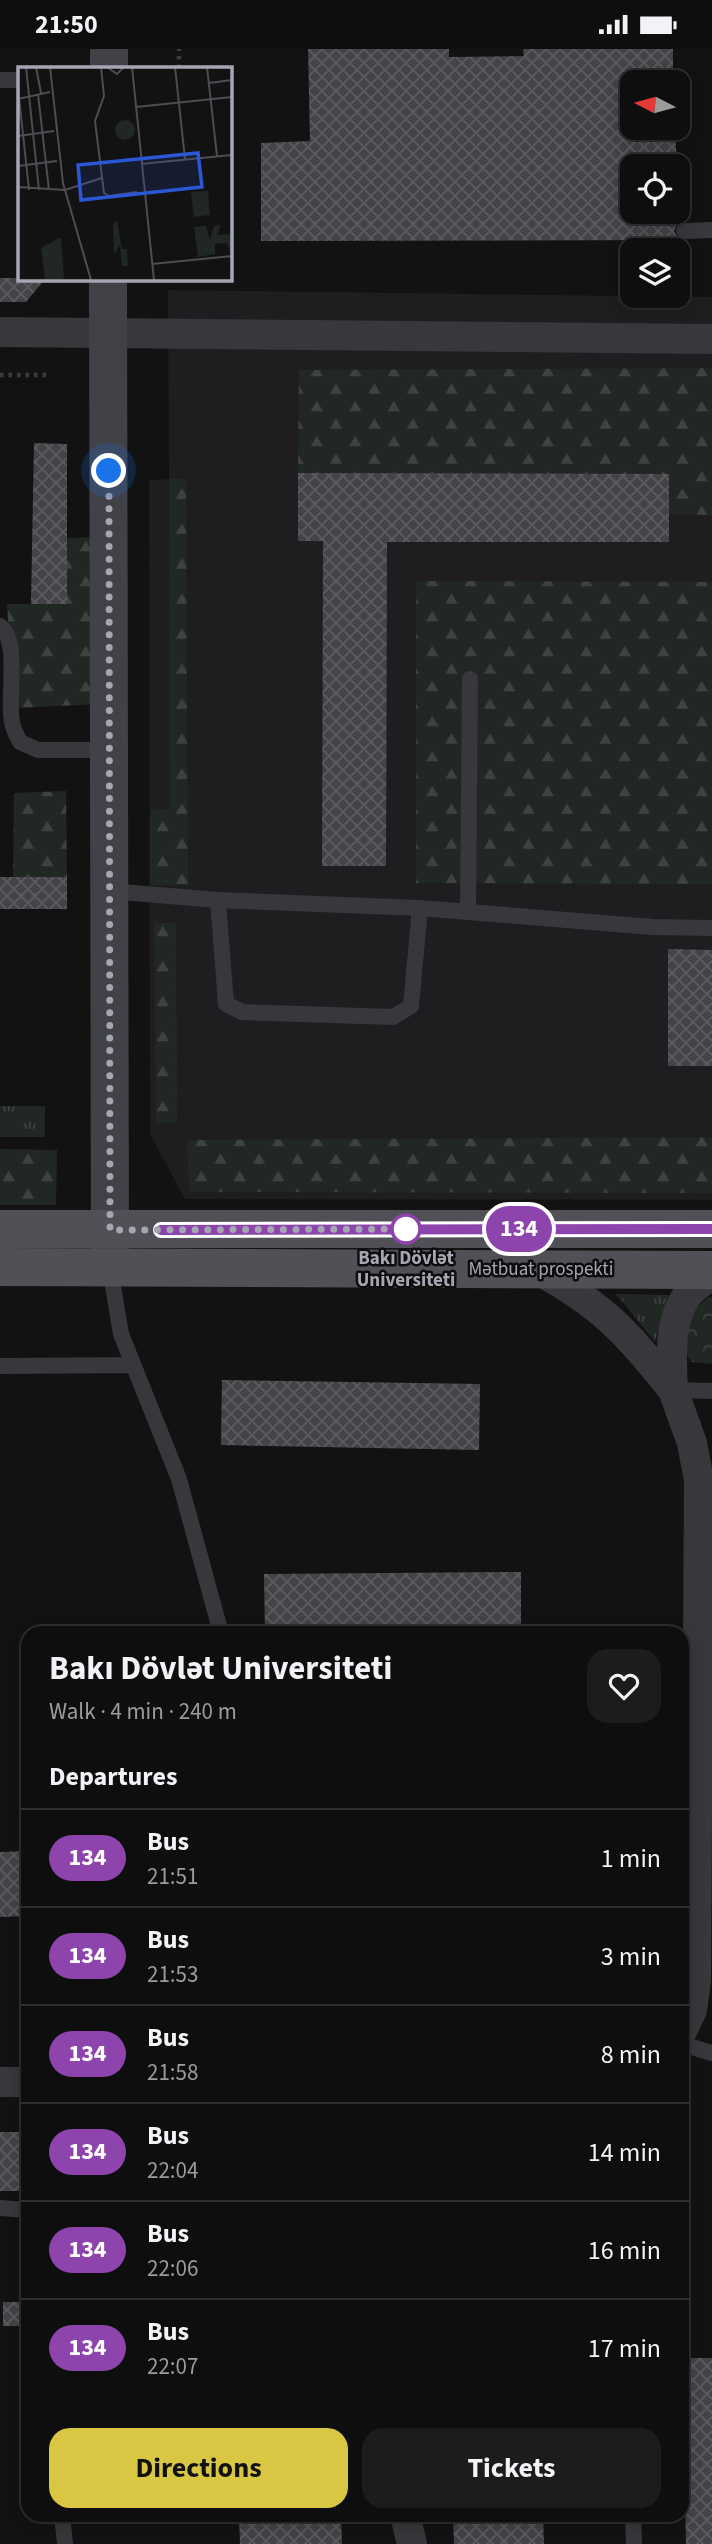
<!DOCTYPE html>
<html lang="en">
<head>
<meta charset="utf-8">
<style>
	body { margin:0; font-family:"Source Sans 3",sans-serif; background:#1c1c1c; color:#f1f3f6; height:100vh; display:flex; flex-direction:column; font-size:26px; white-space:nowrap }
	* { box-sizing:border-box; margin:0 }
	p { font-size:23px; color:#9b9c9e }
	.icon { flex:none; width:38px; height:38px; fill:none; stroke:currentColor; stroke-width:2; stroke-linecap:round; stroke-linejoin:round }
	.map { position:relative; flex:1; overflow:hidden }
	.sheet { position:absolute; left:21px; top:1577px; width:668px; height:896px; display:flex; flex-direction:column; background:#0e0e0e; border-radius:21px; box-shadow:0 4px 18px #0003,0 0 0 2px #2e2e2e }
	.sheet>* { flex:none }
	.badge { padding:0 14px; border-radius:23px; font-size:24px; line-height:46px }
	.needle { width:46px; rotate:276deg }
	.tools { position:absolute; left:620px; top:21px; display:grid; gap:14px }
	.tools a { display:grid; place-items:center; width:70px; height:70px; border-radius:14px; background:#0e0e0e; box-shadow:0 4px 18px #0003,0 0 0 2px #2e2e2e; font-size:35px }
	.you { position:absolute; width:35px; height:35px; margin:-18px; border:5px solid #fff; border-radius:50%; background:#1a73e8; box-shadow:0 0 0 10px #1a73e833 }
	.map>.badge { position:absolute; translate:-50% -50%; box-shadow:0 0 0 4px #fff }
	h2 { padding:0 28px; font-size:26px; line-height:63px }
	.round { display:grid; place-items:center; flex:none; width:74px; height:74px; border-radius:21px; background:#1c1c1c }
	.headline { display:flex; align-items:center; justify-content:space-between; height:119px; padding:0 28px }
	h1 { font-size:33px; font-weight:700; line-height:52px }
	.action { display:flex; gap:14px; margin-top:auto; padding:14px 28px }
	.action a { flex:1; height:80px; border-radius:21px; background:#d9c643; color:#111; font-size:28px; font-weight:700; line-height:80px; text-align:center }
	.action a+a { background:#1c1c1c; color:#f1f3f6 }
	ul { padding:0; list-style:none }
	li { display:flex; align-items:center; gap:21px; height:98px; padding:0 28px; border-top:2px solid #2e2e2e }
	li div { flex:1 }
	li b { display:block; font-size:26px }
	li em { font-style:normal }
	li .badge { min-width:77px; font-weight:700; text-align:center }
	.status { display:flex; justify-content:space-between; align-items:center; height:49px; padding:0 35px; background:#0e0e0e; direction:ltr }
	.status svg { height:19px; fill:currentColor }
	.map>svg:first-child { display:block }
	.built { fill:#1e1e20 }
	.grass { fill:url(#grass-tufts) }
	.forest { fill:url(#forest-firs) }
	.park { fill:url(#park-crowns) }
	.building { fill:url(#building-cross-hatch) }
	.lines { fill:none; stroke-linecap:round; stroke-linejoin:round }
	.path { stroke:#3b3c40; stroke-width:4.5; stroke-dasharray:3.5 5; stroke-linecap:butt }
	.lane { stroke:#38383c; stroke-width:16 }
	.street { stroke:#38383c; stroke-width:30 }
	.secondary { stroke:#414247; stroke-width:38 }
	.primary { stroke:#505056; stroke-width:38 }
	.line-casing { stroke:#fff; stroke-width:16 }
	.line { stroke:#8e44ad; stroke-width:10 }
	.walk { stroke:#a5a6b2; stroke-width:7; stroke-dasharray:0 12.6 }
	.stop-dot { fill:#fff; stroke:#8e44ad; stroke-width:3.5 }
	.labels { text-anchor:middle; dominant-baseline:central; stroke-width:5; stroke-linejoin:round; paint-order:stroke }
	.stop-label { font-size:19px; font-weight:bold; fill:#a5a6b2; stroke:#0d0d0e }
	.street-label { font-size:19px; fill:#a5a6b2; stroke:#0d0d0e }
	.inset-road { fill:none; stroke:#4d4d53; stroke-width:2 }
	.view { fill:#2b57d4; fill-opacity:0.15; stroke:#2b57d4; stroke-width:3.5 }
	.inset-edge { fill:none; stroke:#a5a6b2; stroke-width:3.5 }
</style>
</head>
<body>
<div class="status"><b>21:50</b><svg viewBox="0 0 49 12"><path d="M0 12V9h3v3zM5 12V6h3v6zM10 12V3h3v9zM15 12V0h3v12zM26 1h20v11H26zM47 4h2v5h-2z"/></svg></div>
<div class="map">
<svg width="712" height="2495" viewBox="0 0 712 2495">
	<defs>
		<pattern id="grass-tufts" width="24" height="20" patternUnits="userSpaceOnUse" patternTransform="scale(1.75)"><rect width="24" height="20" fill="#212723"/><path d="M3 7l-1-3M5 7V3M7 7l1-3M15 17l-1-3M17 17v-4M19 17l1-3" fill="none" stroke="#3e4341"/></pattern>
		<pattern id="forest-firs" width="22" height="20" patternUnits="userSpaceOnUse" patternTransform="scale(1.75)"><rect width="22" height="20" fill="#212723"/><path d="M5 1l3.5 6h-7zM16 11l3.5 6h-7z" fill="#3e4341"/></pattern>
		<pattern id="park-crowns" width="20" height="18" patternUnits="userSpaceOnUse" patternTransform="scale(1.75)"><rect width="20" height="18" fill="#212723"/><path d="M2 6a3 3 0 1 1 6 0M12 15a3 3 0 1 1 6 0" fill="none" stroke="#3e4341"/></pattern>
		<pattern id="building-cross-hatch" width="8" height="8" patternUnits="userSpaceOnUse" patternTransform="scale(1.75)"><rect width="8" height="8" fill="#444448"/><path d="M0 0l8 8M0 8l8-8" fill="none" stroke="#5c5c60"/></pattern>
	</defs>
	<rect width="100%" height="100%" fill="#121213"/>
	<path class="built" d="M168,241L712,248V1151L185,1150L150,1085L149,431L169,430Z"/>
	<path class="grass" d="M0,1057H45V1088H0Z
		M616,1245L669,1246L655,1293Z"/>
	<path class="forest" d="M712,319V466L669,465V425L298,424L299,321Z
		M169,430H186L188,836H150V761L170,760Z
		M99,488L102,655L13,659L7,555H67L66,489Z
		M416,532L712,533V835L416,834Z
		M66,742L67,828H13L14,744Z
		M154,874H176L177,1074H156Z
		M712,1088V1144L189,1143L187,1091Z
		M0,1100L57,1101L56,1156H0Z"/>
	<path class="park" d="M709,1248H712V1315L692,1313L683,1301L693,1261Z"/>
	<path class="building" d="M308,0H449V8L524,7L523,0H673V33H632V79H675L677,117H632V163H678V173L674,182L679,191L261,192V94L310,92Z
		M0,229H46L26,253H0Z
		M34,394L67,395V555H31Z
		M298,424L669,425V493H387L386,817H322L323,492H298Z
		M0,828H67V860H0Z
		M668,900L712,901V1017H668Z
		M222,1331L480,1335L479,1401L221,1396Z
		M521,1523V1584H265L264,1525Z
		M28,1802V1867L0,1868V1803Z
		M0,2083H28V2142H0Z
		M3,2253H28V2277H3Z
		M682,2309H712V2495H686Z
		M239,2466H341L342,2495H240Z
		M453,2466H543L544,2495H454Z"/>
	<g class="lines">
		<path class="path" d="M179,19V0
			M0,326H50"/>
		<path class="lane" d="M0,31H19
			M684,182L712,181
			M0,577C20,591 7,649 12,673C13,680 17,687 20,693L38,701H111
			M109,842L218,851L420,859L652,878L712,879
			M218,851L226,955L242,963L393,968L411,957L420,859
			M468,863L470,630
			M110,1219L121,1285L179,1430L221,1584
			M0,1317L132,1316
			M673,1341L712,1342
			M682,1995L712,2004
			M0,2159L28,2161
			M62,2466L65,2495
			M633,2466L634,2495"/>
		<path class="street" d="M0,283L712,290
			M536,1220C604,1257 626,1283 673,1341C672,1311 668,1274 686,1248C692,1239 704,1232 712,1225
			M673,1341L692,1394L699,1431L696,1931L692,1961L682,1982
			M0,2033H28
			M405,2466L412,2495"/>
		<path class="secondary" d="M109,0V19
			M108,229L110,1213"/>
		<path class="primary" d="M0,1180H712
			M0,1218L712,1221"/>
	</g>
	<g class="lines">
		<g class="line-casing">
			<path id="line" d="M161,1181L712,1180"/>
		</g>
		<use href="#line" class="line"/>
		<path class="walk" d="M109,422L110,1181L412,1180H406"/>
	</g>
	<circle class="stop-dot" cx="406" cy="1180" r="14"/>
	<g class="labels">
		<g class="stop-label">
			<text x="406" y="1209">Bakı Dövlət<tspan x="406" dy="22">Universiteti</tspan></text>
		</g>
		<g class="street-label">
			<text x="541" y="1220">Mətbuat prospekti</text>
		</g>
	</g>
	<g transform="translate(18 18)">
		<rect width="214" height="214" fill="#121213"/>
		<path d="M99,154L104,182H109L110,199H104L102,178L96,187L95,157Z" fill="#212723"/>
		<path d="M190,124L192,148L176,150L173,125ZM203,158L199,168L213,167V186L209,176L197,177V187L180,190L176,160L188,159L192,173L196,159Z" fill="#212723"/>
		<path d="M43,170L46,213H27L23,181Z" fill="#212723"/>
		<path d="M97 63a10 10 0 1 1 20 0a10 10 0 1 1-20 0Z" fill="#212723"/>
		<path class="inset-road" d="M8,0L21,123M18,0L23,26M32,0L45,116L73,213M83,0L86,29L77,54L86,126L91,129L119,125M89,0L99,7L106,0M114,0L136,213M157,0L167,92M189,0L199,89M191,16L214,13M0,21L11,123M20,27L31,123M0,32L32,25M118,40L214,30M0,69L36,64M123,97L214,88M0,99L39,94M0,120L47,123L84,111M134,197L214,189"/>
		<path class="view" d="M180,86L184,120L63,133L60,98Z"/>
		<rect width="214" height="214" class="inset-edge"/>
	</g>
</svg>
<div class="tools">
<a><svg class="needle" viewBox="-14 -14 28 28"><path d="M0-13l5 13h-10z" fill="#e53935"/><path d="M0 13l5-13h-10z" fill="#9b9c9e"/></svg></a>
<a><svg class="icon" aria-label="locate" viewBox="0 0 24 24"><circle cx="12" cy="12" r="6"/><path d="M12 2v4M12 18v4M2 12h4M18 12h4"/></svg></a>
<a><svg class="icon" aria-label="layers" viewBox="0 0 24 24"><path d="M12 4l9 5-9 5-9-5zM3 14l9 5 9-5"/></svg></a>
</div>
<div class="you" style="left:109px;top:422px"></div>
<b class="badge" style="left:519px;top:1180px;background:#8e44ad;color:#fff">134</b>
<section class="sheet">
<div class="headline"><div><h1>Bakı Dövlət Universiteti</h1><p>Walk · 4 min · 240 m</p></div><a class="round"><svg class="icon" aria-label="heart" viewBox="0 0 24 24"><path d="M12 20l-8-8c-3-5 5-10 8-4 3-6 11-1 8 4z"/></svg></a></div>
<h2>Departures</h2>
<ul>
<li><span class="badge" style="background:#8e44ad;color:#fff">134</span><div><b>Bus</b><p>21:51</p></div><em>1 min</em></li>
<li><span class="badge" style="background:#8e44ad;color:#fff">134</span><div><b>Bus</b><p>21:53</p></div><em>3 min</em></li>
<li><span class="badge" style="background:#8e44ad;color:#fff">134</span><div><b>Bus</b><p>21:58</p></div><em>8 min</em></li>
<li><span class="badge" style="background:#8e44ad;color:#fff">134</span><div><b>Bus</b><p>22:04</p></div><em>14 min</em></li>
<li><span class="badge" style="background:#8e44ad;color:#fff">134</span><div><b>Bus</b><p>22:06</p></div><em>16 min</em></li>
<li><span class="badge" style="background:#8e44ad;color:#fff">134</span><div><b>Bus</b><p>22:07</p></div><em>17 min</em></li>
</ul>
<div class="action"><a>Directions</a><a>Tickets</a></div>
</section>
</div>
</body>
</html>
